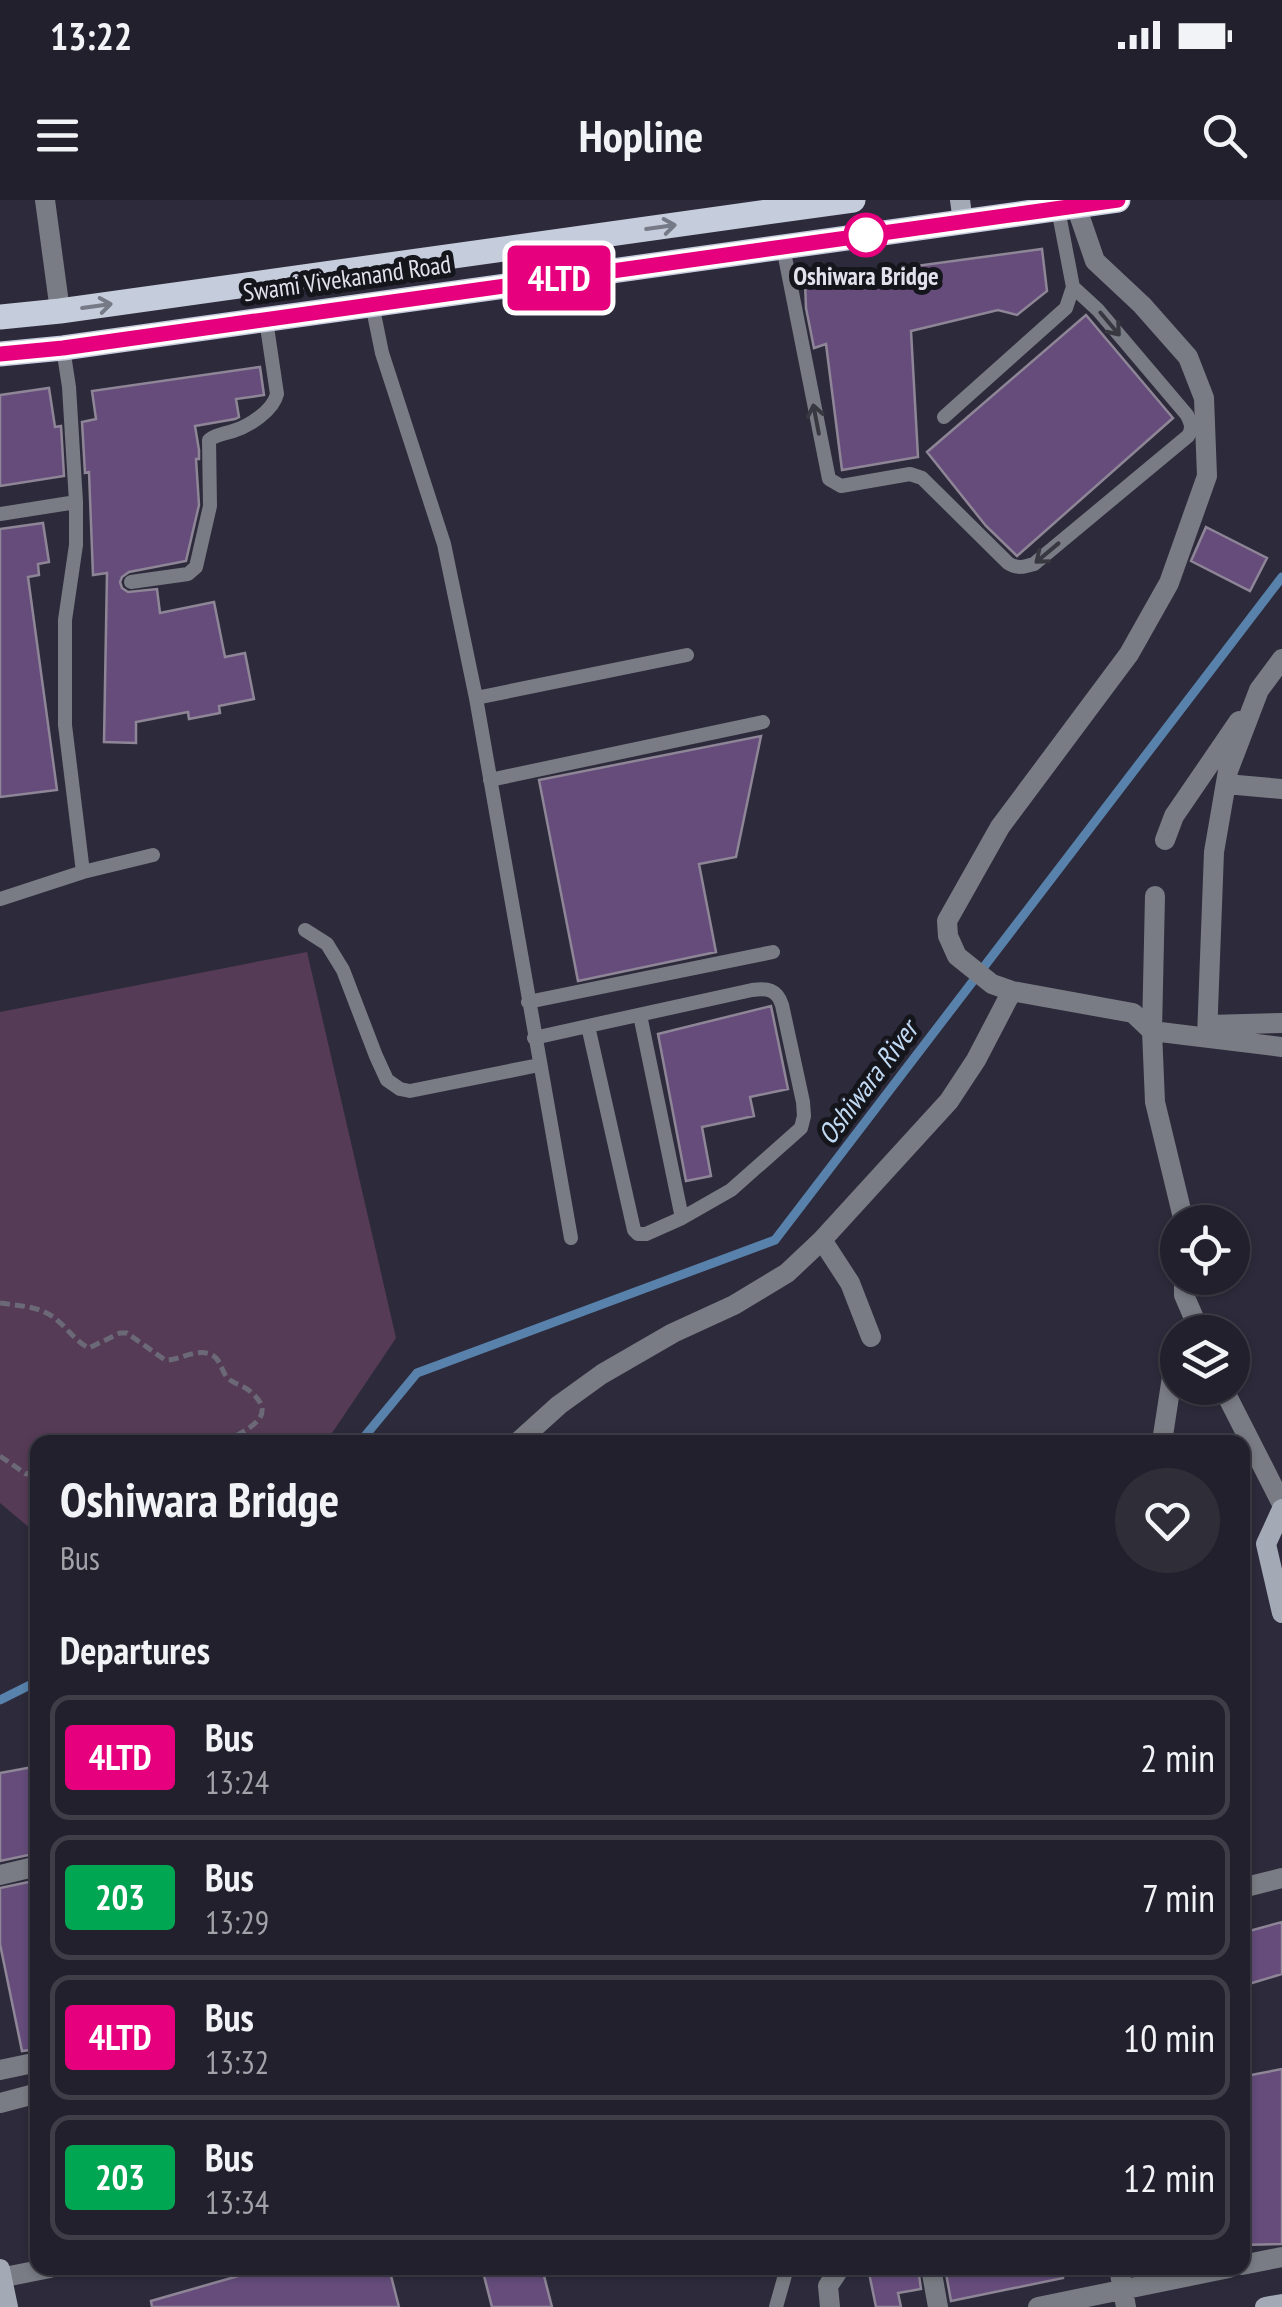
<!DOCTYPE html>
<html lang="en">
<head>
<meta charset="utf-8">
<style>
	body { margin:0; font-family:"PT Sans Narrow",sans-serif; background:#2e2d38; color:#f1f3f6; height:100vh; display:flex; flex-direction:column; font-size:38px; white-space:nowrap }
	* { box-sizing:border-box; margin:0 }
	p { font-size:32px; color:#a2a3a9 }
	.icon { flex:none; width:55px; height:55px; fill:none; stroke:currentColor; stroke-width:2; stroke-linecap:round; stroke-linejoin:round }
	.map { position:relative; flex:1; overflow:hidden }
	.sheet { position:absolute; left:30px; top:1235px; width:1220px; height:840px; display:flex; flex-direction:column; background:#22202c; border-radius:20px; box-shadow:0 2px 8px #0004,0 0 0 2px #3f3e48 }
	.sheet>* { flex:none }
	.badge { padding:0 20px; border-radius:8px; font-size:35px; line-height:65px }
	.buttons { position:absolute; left:1160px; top:1005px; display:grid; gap:20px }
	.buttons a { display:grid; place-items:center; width:90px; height:90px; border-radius:50%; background:#22202c; box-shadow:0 2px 8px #0004,0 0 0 2px #3f3e48; font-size:50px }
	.map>.badge { position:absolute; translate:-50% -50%; box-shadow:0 0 0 5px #fff }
	h2 { padding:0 30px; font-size:38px; line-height:90px }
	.round { display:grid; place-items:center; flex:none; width:105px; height:105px; border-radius:52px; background:#2e2d38 }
	.overview { display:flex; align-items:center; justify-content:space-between; height:170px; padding:0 30px }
	h1 { font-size:48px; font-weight:600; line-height:75px }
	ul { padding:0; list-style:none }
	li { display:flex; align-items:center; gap:30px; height:125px; margin:0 20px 15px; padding:0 10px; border:5px solid #3f3e48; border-radius:20px }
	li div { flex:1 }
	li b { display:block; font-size:38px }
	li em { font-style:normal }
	li .badge { min-width:110px; font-weight:700; text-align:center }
	.status { display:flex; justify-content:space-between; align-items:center; height:70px; padding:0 50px; background:#22202c; direction:ltr }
	.status svg { height:28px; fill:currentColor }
	header { display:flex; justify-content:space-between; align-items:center; height:130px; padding:0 30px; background:#22202c; font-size:45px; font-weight:600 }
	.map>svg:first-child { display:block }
	.green { fill:#563b56 }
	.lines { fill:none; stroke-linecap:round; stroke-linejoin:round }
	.stream { stroke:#5882ab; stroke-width:9 }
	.building { fill:#654c7b; stroke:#8e8697; stroke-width:2.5 }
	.path { stroke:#6b6977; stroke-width:5; stroke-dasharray:10 5; stroke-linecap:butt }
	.lane { stroke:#797c84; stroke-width:14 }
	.street { stroke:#797c84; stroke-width:20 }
	.secondary { stroke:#a4a9b6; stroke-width:20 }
	.primary { stroke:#c5ccdc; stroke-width:25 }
	.oneway { stroke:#767a86 }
	.oneway2 { stroke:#383940 }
	.line-casing { stroke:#fff; stroke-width:22 }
	.line { stroke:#e6007e; stroke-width:15 }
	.stop-dot { fill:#fff; stroke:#e6007e; stroke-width:5 }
	.labels { text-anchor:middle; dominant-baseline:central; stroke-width:10; stroke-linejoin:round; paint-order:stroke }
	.stop-label { font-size:25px; font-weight:bold; fill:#e3e2ec; stroke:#15151c }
	.street-label { font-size:25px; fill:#e3e2ec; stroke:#15151c }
	.water-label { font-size:28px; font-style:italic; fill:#c1daf3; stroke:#15151c }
</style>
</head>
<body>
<div class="status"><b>13:22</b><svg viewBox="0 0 49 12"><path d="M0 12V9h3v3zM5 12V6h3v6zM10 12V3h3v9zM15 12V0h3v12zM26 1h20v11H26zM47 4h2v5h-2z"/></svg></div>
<header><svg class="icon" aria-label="menu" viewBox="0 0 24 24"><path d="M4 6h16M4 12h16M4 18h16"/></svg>Hopline<svg class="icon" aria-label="search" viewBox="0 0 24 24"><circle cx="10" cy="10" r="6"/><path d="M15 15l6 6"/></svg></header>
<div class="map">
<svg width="1282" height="2107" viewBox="0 0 1282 2107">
	<rect width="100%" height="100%" fill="#2d2b3b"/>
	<path class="green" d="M307,752L396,1138L326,1242H38L37,1334L0,1303V812Z"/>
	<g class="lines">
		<path class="stream" d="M360,1242L417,1173L775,1040L1282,377
			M0,1500L38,1481"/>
	</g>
	<path class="building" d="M1042,49L1047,91L1017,115L998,110L911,131L918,257L842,270L826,144L814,148L806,108L805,81Z
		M1086,115L1173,218L1017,356L986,326L927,252Z
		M260,167L264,195L236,199L239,217L235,219L195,226L199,250V259H196L199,305L186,361L129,372L122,377L120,382L122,388L128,392L157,389L160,413L214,402L225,457L245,453L254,499L219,506L220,513L189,519L188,512L136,522V543L104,542L107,373L93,375L89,272L85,273L82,222L96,219L92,191Z
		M49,188L55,227L61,226L64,276L0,286V195Z
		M43,323L49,362L38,364L39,375L28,377L57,590L0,597V329Z
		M1206,327L1267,358L1250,391L1191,361Z
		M761,536L736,657L699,664L716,752L578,781L539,580Z
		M771,806L788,889L750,897L754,916L702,927L711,976L686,981L658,834Z
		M38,1566V1653L0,1661V1573Z
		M38,1680V1849L22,1851L0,1744V1688Z
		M1282,1722V1774L1242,1786V1733Z
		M1282,1869V2044L1242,2045V1888L1248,1886L1246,1876Z
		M266,2068H389L399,2107H152L151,2101Z
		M482,2068H542L552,2107H492Z
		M868,2068H918L921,2089L898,2093L901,2107H876Z
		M945,2068H1062L1063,2078L951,2101Z"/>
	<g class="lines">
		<path class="path" d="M0,1103C20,1106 41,1106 57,1120C68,1129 76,1142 89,1148L120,1133H127L165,1160C179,1161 197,1147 212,1155C222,1160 221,1174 230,1180C237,1185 245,1186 251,1192C281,1218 243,1230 226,1242
			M0,1256L26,1274L38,1271"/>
		<path class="lane" d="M783,47L829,279L841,286L910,274L922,278L1008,363C1017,369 1024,367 1034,364L1188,236C1193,228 1191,223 1187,215L1098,110L1073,87L1058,9
			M372,104L382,153L444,344L476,498L571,1038
			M944,217L1066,108L1073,87
			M0,314L76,302
			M131,382L188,374L196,367L210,306L209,240C217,234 224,234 233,231C249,226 273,211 277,194L266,120
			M476,498L687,455
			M490,580L763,522
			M83,672L153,655
			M0,699L83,672L65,525V420L76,345V302L69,187L63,148
			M305,730L327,744L343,770L376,856L387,880L400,889L410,891L539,865
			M528,802L773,752
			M640,815L682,1018
			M534,838L588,826L752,790C767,788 777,789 782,805L803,902L804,916L801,928L731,990L682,1018L646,1034H638L634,1030L588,826
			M776,2107L787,2068"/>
		<path class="street" d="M45,0L60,111
			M1074,0L1095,61L1142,105L1188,157L1204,198L1207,276L1169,383L1129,454L1000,627L947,721L948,736L957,756L992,784L1012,791L1133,813L1152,831L1282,847
			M1226,584L1282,589
			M1165,640L1174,616L1239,521
			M1155,696L1152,831L1155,902L1184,1022
			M1208,825L1282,823
			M1207,837L1214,652L1228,571L1259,490L1282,459
			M822,1040L850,1083L871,1137
			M1184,1078V1095L1200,1132
			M1223,1188L1282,1304
			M518,1242L559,1205L602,1174L673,1133L734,1105L787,1073L822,1040L949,901L976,860L1012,791
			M1162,1242L1178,1138
			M0,1675L38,1666
			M1242,1688L1282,1678
			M0,1870L38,1862
			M0,1903L38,1893
			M1242,2065L1282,2057
			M931,2068L938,2107
			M1119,2068L1126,2107
			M0,2078L50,2068
			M830,2107L828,2086L840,2068
			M1038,2107L1229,2068"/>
		<path class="secondary" d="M960,0L963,22
			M1282,1309L1266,1344L1282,1413
			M0,2069L8,2107
			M1265,2107L1282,2104"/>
		<path class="primary" d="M0,117L60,111L853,0
			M0,154L63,148L1118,0"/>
	</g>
	<defs><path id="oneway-shaft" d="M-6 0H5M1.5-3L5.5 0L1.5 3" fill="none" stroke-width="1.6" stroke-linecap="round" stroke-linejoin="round" transform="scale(2.5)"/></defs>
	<g class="oneway">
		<use href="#oneway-shaft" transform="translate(661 27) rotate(-8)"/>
		<use href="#oneway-shaft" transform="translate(97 106) rotate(-8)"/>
	</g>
	<g class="oneway2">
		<use href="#oneway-shaft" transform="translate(1110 124) rotate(50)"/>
		<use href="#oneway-shaft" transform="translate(816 219) rotate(-101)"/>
		<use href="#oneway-shaft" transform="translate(1047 353) rotate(140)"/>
	</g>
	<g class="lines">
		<g class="line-casing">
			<path id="line" d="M0,154L63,148L1118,0"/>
		</g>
		<use href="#line" class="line"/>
	</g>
	<circle class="stop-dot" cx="866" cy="35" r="20"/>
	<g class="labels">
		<g class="stop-label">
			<text x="866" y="76">Oshiwara Bridge</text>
		</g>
		<g class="street-label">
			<text transform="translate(347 78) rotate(-8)">Swami Vivekanand Road</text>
		</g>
		<g class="water-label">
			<text transform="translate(867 882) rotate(-53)">Oshiwara River</text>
		</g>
	</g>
</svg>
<div class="buttons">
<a><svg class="icon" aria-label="locate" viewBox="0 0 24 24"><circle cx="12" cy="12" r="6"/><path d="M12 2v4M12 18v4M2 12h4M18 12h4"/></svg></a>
<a><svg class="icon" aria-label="layers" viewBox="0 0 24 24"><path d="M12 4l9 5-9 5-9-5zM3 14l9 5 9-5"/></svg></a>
</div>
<b class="badge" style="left:559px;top:78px;background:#e6007e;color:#fff">4LTD</b>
<section class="sheet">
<div class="overview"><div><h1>Oshiwara Bridge</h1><p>Bus</p></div><a class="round"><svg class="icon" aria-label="heart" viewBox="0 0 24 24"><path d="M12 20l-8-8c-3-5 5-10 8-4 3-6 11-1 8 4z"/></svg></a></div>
<h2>Departures</h2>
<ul>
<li><span class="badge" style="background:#e6007e;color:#fff">4LTD</span><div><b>Bus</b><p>13:24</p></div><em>2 min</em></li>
<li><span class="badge" style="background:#00a651;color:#fff">203</span><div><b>Bus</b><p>13:29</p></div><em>7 min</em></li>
<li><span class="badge" style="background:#e6007e;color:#fff">4LTD</span><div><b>Bus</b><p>13:32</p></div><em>10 min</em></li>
<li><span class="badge" style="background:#00a651;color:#fff">203</span><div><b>Bus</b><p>13:34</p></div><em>12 min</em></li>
</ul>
</section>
</div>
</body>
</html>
